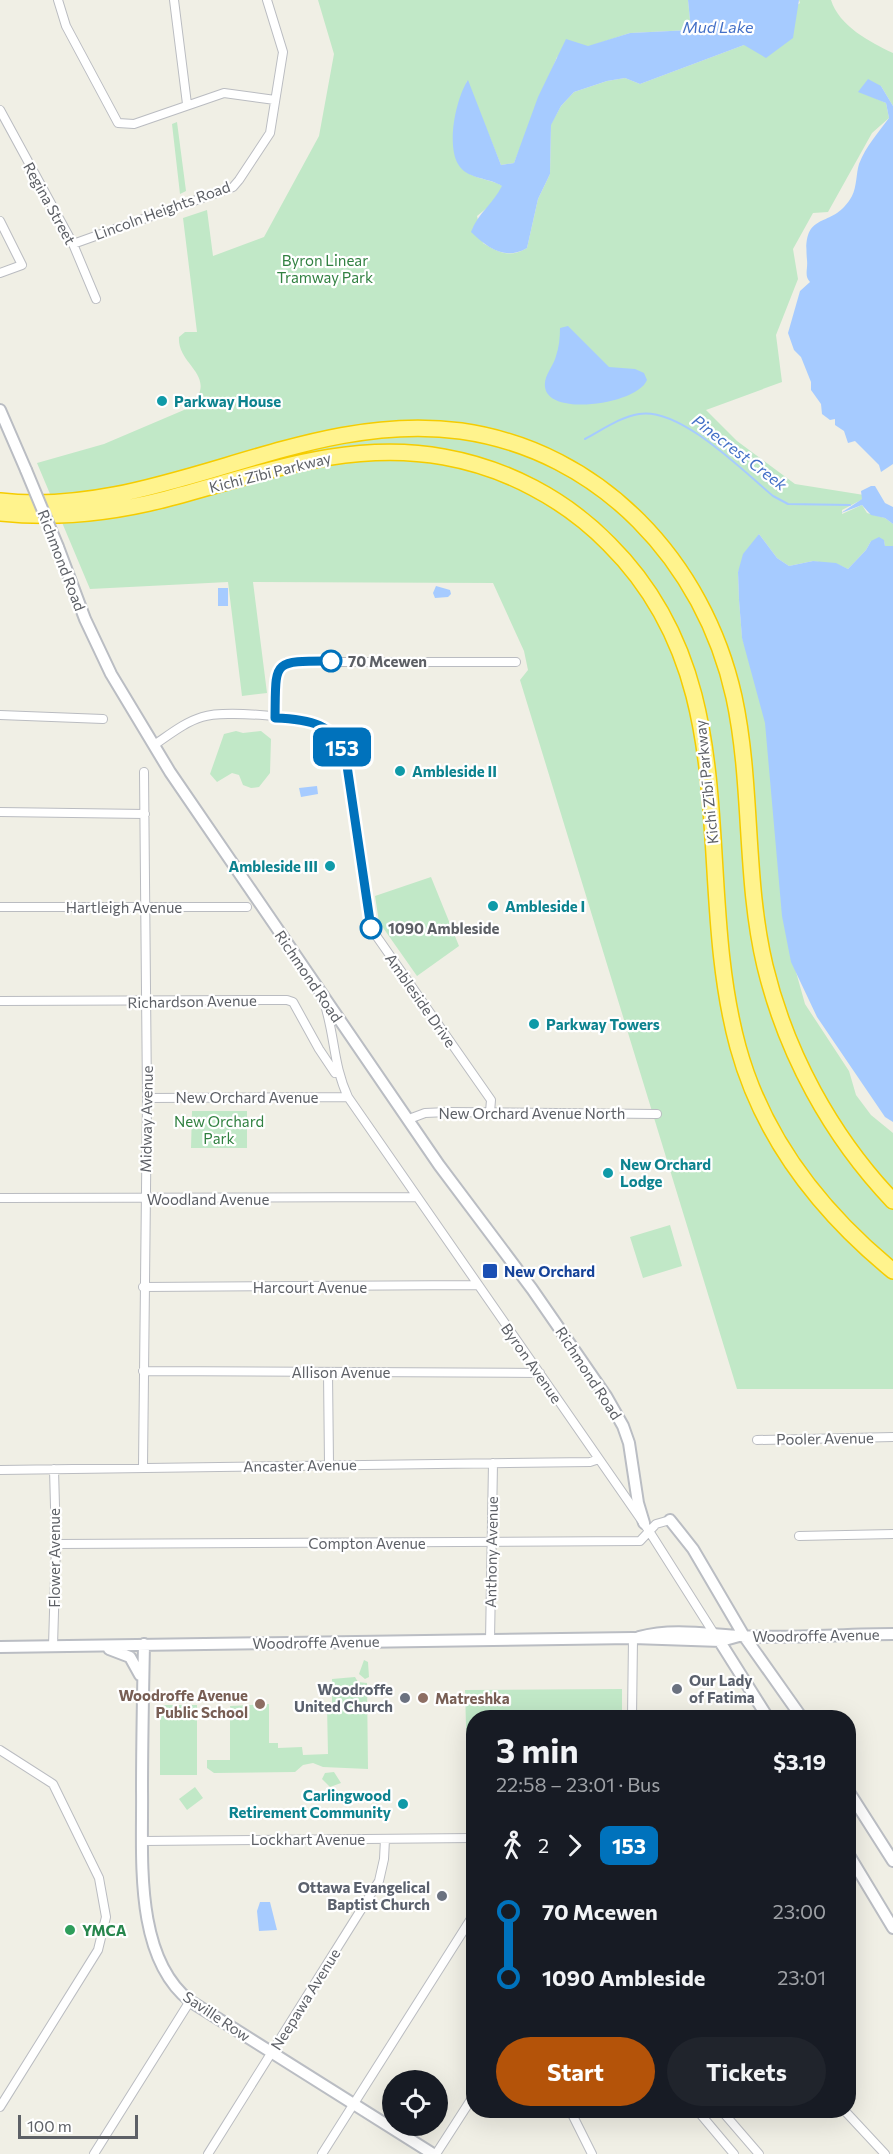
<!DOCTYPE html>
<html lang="en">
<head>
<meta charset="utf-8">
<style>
	body { margin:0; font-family:Commissioner,sans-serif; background:#20242c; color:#f1f3f6; height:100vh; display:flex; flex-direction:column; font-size:22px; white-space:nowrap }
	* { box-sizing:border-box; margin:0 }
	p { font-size:20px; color:#9ea1a6 }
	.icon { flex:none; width:33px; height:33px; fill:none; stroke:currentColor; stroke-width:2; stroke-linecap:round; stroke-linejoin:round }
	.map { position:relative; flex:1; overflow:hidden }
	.drawer { position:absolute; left:466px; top:1710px; width:390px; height:408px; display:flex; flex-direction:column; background:#171b24; border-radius:24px; box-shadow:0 6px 24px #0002 }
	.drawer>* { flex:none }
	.badge { padding:0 12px; border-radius:9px; font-size:21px; line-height:39px }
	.tools { position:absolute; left:382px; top:2070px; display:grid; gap:12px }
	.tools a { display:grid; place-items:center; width:66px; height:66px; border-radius:50%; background:#171b24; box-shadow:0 6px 24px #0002; font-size:30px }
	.scale { position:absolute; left:18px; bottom:15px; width:120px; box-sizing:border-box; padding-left:6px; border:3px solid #5d6066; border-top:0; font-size:16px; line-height:21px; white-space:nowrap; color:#5d6066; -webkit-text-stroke:4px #fff; paint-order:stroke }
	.map>.badge { position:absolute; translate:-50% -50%; box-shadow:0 0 0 3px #fff }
	.legs { display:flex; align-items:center; gap:9px; height:66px; padding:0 30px; font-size:20px }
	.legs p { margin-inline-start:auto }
	.summary { display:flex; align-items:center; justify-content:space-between; height:102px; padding:0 30px }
	h1 { font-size:33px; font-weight:700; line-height:45px }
	.primary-button { display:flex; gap:12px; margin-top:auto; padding:12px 30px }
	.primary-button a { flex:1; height:69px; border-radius:36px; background:#b45309; color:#fff; font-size:24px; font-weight:700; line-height:69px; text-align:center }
	.primary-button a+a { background:#20242c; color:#f1f3f6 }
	ul { padding:0 30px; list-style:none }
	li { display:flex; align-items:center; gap:21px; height:66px; font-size:22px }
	li i { display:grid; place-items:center; width:9px; height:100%; margin:0 8px; background:currentColor }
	li i::after { content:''; width:15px; height:15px; margin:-8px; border:4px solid; border-radius:50%; background:#171b24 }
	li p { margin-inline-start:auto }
	li:first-child i { background:linear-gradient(#0000 50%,currentColor 0) }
	li:last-child i { background:linear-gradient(currentColor 50%,#0000 0) }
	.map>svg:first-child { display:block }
	.green { fill:#c1e8c7 }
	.water { fill:#a6cbff }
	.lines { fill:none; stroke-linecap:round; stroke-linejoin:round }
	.stream { stroke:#a6cbff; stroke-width:2 }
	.street-casing { stroke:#babcc1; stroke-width:10 }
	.secondary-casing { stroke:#babdc3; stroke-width:14 }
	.highway-casing { stroke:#f5cc00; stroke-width:18 }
	.street { stroke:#fff; stroke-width:8 }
	.secondary { stroke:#fff; stroke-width:10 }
	.highway { stroke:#fff38d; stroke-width:15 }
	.secondary-bridge-casing { stroke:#babdc3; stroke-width:14; stroke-linecap:butt }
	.secondary-bridge { stroke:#fff; stroke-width:10 }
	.line-1-casing { stroke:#fff; stroke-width:14 }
	.line-1 { stroke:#0072bc; stroke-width:9 }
	.culture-dot { fill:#0f9aa8; stroke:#fff; stroke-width:2 }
	.stop-1-dot { fill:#fff; stroke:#0072bc; stroke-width:3 }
	.transit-dot { fill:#1a4fb4; stroke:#fff; stroke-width:2 }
	.worship-dot { fill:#6b7280; stroke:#fff; stroke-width:2 }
	.education-dot { fill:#8d6e63; stroke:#fff; stroke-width:2 }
	.leisure-dot { fill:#2e9e5b; stroke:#fff; stroke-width:2 }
	.labels { text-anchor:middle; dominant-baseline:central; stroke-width:4.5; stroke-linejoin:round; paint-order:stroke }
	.street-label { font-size:15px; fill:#5d6066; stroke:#fff }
	.park-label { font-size:15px; fill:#318141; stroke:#fff }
	.culture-label { font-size:15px; font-weight:bold; fill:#0d838f; stroke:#fff; text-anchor:start }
	.stop-label { font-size:15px; font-weight:bold; fill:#5d6066; stroke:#fff; text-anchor:start }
	.transit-label { font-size:15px; font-weight:bold; fill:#164399; stroke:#fff; text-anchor:start }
	.worship-label { font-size:15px; font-weight:bold; fill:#5b616d; stroke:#fff; text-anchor:end }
	.education-label { font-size:15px; font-weight:bold; fill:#785e54; stroke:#fff; text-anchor:end }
	.leisure-label { font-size:15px; font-weight:bold; fill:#27864d; stroke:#fff; text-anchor:start }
	.water-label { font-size:16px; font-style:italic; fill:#4370c7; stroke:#fff }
</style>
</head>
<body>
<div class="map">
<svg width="893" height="2154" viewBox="0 0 893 2154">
	<rect width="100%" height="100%" fill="#f0efe5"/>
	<path class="green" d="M318,0H688L691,30L630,33L557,57L514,163L501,165L467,81C462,106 440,163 472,175C482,180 492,180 503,186L493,203L477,216L483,243C499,253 510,258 527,248L538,199L550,174L551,124L561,106L574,92L607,81L625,78L640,84L744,45L800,3L799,0H831C839,26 870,42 893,53V106L881,86L859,91L886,103L889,118L872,133L828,212L813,213L793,249L798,279L776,335L782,382L706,410L737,441L795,484L864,495L863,499L842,510V514L862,505L867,513L885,518L893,524V546H885L884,541H871L866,550L848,569L839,565L813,561L789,566L777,558L759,534L738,572L739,600L742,637L764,707L791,954L805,1004L849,1071L856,1095L871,1115L893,1133V1389H737L520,680L528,670L524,651L493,583L253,582L267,693L242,696L228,582L90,589L37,463L104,444L191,407C219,374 177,366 179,337L185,332H197L183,218L207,210L213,256L264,237L319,136L334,54Z
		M177,122L186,191L180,194L172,124Z
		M236,731L243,733L261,731L271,739L270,773L259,787L251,788L243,785L239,775L232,773L217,782L210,774L224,734Z
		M431,877L459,946L417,976L379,922L375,896Z
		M192,1111H247V1148H191Z
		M670,1225L682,1266L643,1278L630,1237Z
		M364,1660L368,1662L369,1677L365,1679L359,1674Z
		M355,1677L358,1682L367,1683L368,1769L323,1767L313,1763L303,1765L295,1772L214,1773L207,1768V1760H230V1706L269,1704V1743H278V1748L302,1747L303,1755L328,1754L327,1706L332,1704V1679Z
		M622,1689V1717L474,1718V1830L469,1831L465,1690Z
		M160,1705H197V1775H160Z
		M334,1772L341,1783L330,1787L322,1779L325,1773Z
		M195,1787L203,1798L187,1810L179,1799Z"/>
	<path class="water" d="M688,0H799L793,38L766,58L744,45L640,84L625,78L607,81L574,92L561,106L551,125L550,174L538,199L527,248C505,261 488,248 471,232C478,213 493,204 502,186C490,178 469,179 460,167C445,148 456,98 468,80L501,165L514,163L538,97L566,39L588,46L630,33L691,30Z
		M868,79L881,86L893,106V464L881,472L879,465L855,441L848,443L844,431L835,425V419L830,420L822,414L821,404L811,390V382L801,357L794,350L788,333L800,291L810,282C804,276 808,269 807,260C802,207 832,232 852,196C857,186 856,174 859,164C866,146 878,133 889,118L886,103L858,92Z
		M568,326L609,367L635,369L644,373L647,380C638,403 557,416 546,391C541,378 553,368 556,356C559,347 560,338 560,328Z
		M871,486H875L885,503L893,507V524L885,518L871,515L862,505L841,513L862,499L861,491Z
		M759,534L777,558L789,566L813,561L836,563L848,569L866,550L871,541L879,537L884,540L885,546H893V1122L885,1117L817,1017L791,962L782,916L765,723L742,638L739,600L738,572L743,554Z
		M436,586L450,590L451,594L448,597L435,598L433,593Z
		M218,588H228V606H218Z
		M317,786L318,794L301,797L299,788Z
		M260,1902H270L277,1930L259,1931L257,1911Z"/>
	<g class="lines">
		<path class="stream" d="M585,439C602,430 620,417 639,414C680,407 742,470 773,496L788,504L850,505"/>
		<g class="street-casing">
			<path id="street" d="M58,0L66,26L118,123L134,124L224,93L275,100
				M174,0L187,104
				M0,110L73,244L96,299
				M0,221L22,265L0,273
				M73,244L233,187L239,180L270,133L283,52L267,0
				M0,715L103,719
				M275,718C275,700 269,671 287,662H516
				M154,745C169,735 185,722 202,717C224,710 308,716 327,728C338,735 343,747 346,759L369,921L375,934L491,1100L490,1112
				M0,812L145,814
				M0,907H247
				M0,1001L287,1000L293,1002L319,1049L335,1073
				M324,1002C335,1035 333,1065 348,1097L649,1531L713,1632
				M147,1098L348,1097
				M409,1119L425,1113L448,1112L657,1114
				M0,1198L416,1197
				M143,1287L477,1285
				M143,1371L540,1373
				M328,1373L329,1464
				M757,1440L893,1437
				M143,1467L147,1098L144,772
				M0,1470L590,1462L599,1459
				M799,1536L893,1534
				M56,1544L640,1541L656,1524L670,1520
				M490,1641L493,1463
				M53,1646L56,1544L54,1469
				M632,1718L633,1638
				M0,1750L53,1784L99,1878L106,1917L98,1950L0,2107
				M143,1841L474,1838
				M570,2110L592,2154
				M697,2110L734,2154
				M721,2110L759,2154
				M844,2110L885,2154
				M94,2154L190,2001
				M208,2154L379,1881L384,1859L385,1839
				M322,2154L474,1914
				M436,2154L474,2095"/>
		</g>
		<g class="secondary-casing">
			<path id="secondary" d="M0,410L26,470
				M58,547L85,619L111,674L170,772L439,1165L532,1289L606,1396L623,1426L629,1443L638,1503L644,1523
				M670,1520L693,1549L744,1636L802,1718
				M639,1637C672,1628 706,1634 740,1636C791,1639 842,1634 893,1634
				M717,1637L768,1718
				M144,1644C143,1693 142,1742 142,1790C143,1855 133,1956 190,2001L433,2154
				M0,1647L633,1638L721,1641L739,1636
				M109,1649L130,1657L140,1675
				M849,1792L893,1861
				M849,1855L893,1928"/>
		</g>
		<g class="highway-casing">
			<path id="highway" d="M0,501C159,519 301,409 461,431C601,451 704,562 734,697C753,785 744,878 765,966C786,1053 831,1136 893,1201
				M0,513C56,519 112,513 166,499C258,475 347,439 444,457C506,468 565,499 609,544C750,684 691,874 738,1047C763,1138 821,1212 893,1271"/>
		</g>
		<use href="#street" class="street"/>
		<use href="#secondary" class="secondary"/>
		<use href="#highway" class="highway"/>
		<g class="secondary-bridge-casing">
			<path id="secondary-bridge" d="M26,470L58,547"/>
		</g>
		<use href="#secondary-bridge" class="secondary-bridge"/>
	</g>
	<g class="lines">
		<g class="line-1-casing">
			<path id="line-1" d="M331,661C271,661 276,660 275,718C307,719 337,723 346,759L371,928"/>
		</g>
		<use href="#line-1" class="line-1"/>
	</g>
	<g class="culture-dot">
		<circle cx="162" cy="401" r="6"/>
		<circle cx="400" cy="771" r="6"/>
		<circle cx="330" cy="866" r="6"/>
		<circle cx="493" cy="906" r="6"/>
		<circle cx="534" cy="1024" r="6"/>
		<circle cx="608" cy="1173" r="6"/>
		<circle cx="403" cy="1804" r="6"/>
	</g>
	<g class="stop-1-dot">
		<circle cx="331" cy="661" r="10"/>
		<circle cx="371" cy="928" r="10"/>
	</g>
	<rect class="transit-dot" x="482" y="1263" width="16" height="16" rx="3"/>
	<g class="worship-dot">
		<circle cx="677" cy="1689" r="6"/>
		<circle cx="405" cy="1698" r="6"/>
		<circle cx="442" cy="1896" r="6"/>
	</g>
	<g class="education-dot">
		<circle cx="423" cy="1698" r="6"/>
		<circle cx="260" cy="1704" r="6"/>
	</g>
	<circle class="leisure-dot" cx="70" cy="1930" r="6"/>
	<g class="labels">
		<g class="street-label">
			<text transform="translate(50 203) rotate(61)">Regina Street</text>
			<text transform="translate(162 210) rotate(-20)">Lincoln Heights Road</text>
			<text transform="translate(270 472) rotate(-14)">Kichi Zībī Parkway</text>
			<text transform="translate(62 560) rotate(69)">Richmond Road</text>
			<text transform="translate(706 782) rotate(-96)">Kichi Zībī Parkway</text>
			<text x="124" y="907">Hartleigh Avenue</text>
			<text transform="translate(309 976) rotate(56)">Richmond Road</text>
			<text transform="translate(421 1000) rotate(55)">Ambleside Drive</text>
			<text transform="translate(192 1001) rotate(-1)">Richardson Avenue</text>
			<text x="247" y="1097">New Orchard Avenue</text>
			<text x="532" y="1113">New Orchard Avenue North</text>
			<text transform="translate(146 1119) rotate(-89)">Midway Avenue</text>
			<text x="208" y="1199">Woodland Avenue</text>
			<text x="310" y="1287">Harcourt Avenue</text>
			<text transform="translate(532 1363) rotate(55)">Byron Avenue</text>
			<text x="341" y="1372">Allison Avenue</text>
			<text transform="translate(589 1373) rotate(57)">Richmond Road</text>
			<text transform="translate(825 1438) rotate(-1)">Pooler Avenue</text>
			<text transform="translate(300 1465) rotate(-1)">Ancaster Avenue</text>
			<text x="367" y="1543">Compton Avenue</text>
			<text transform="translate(491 1552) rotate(-89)">Anthony Avenue</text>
			<text transform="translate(54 1558) rotate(-90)">Flower Avenue</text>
			<text transform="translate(816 1635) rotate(-1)">Woodroffe Avenue</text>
			<text transform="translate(316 1642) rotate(-1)">Woodroffe Avenue</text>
			<text x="308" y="1839">Lockhart Avenue</text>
			<text transform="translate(305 1999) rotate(-58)">Neepawa Avenue</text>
			<text transform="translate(217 2016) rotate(34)">Saville Row</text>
		</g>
		<g class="park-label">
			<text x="325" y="260">Byron Linear<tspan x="325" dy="17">Tramway Park</tspan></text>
			<text x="219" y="1121">New Orchard<tspan x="219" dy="17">Park</tspan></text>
		</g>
		<g class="culture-label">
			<text x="174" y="401">Parkway House</text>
			<text x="412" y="771">Ambleside II</text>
			<text x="318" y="866" text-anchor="end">Ambleside III</text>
			<text x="505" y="906">Ambleside I</text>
			<text x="546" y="1024">Parkway Towers</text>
			<text x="620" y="1164">New Orchard<tspan x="620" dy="17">Lodge</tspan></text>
			<text x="391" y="1795" text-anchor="end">Carlingwood<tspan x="391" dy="17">Retirement Community</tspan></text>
		</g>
		<g class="stop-label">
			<text x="348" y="661">70 Mcewen</text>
			<text x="388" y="928">1090 Ambleside</text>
		</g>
		<g class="transit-label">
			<text x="504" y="1271">New Orchard</text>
		</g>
		<g class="worship-label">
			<text x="689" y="1680" text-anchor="start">Our Lady<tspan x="689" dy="17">of Fatima</tspan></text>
			<text x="393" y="1689">Woodroffe<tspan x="393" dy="17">United Church</tspan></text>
			<text x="430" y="1887">Ottawa Evangelical<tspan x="430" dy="17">Baptist Church</tspan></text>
		</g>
		<g class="education-label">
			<text x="248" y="1695">Woodroffe Avenue<tspan x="248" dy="17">Public School</tspan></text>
			<text x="435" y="1698" text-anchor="start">Matreshka</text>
		</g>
		<g class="leisure-label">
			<text x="82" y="1930">YMCA</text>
		</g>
		<g class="water-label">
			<text x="718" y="26">Mud Lake</text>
			<text transform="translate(740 452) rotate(37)">Pinecrest Creek</text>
		</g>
	</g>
</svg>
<div class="tools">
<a><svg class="icon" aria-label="locate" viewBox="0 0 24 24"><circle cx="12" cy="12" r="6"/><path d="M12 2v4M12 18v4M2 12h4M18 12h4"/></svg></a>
</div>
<div class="scale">100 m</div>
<b class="badge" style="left:342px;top:747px;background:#0072bc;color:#fff">153</b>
<section class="drawer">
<div class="summary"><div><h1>3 min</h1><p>22:58 – 23:01 · Bus</p></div><b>$3.19</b></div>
<div class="legs"><svg class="icon" aria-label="walk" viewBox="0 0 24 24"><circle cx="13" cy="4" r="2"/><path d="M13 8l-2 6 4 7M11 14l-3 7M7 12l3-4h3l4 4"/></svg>2<svg class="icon" aria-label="forward" viewBox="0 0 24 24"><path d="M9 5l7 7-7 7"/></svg><b class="badge" style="background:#0072bc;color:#fff">153</b></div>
<ul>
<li><i style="color:#0072bc"></i><b>70 Mcewen</b><p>23:00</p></li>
<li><i style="color:#0072bc"></i><b>1090 Ambleside</b><p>23:01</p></li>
</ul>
<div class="primary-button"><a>Start</a><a>Tickets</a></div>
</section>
</div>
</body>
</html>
